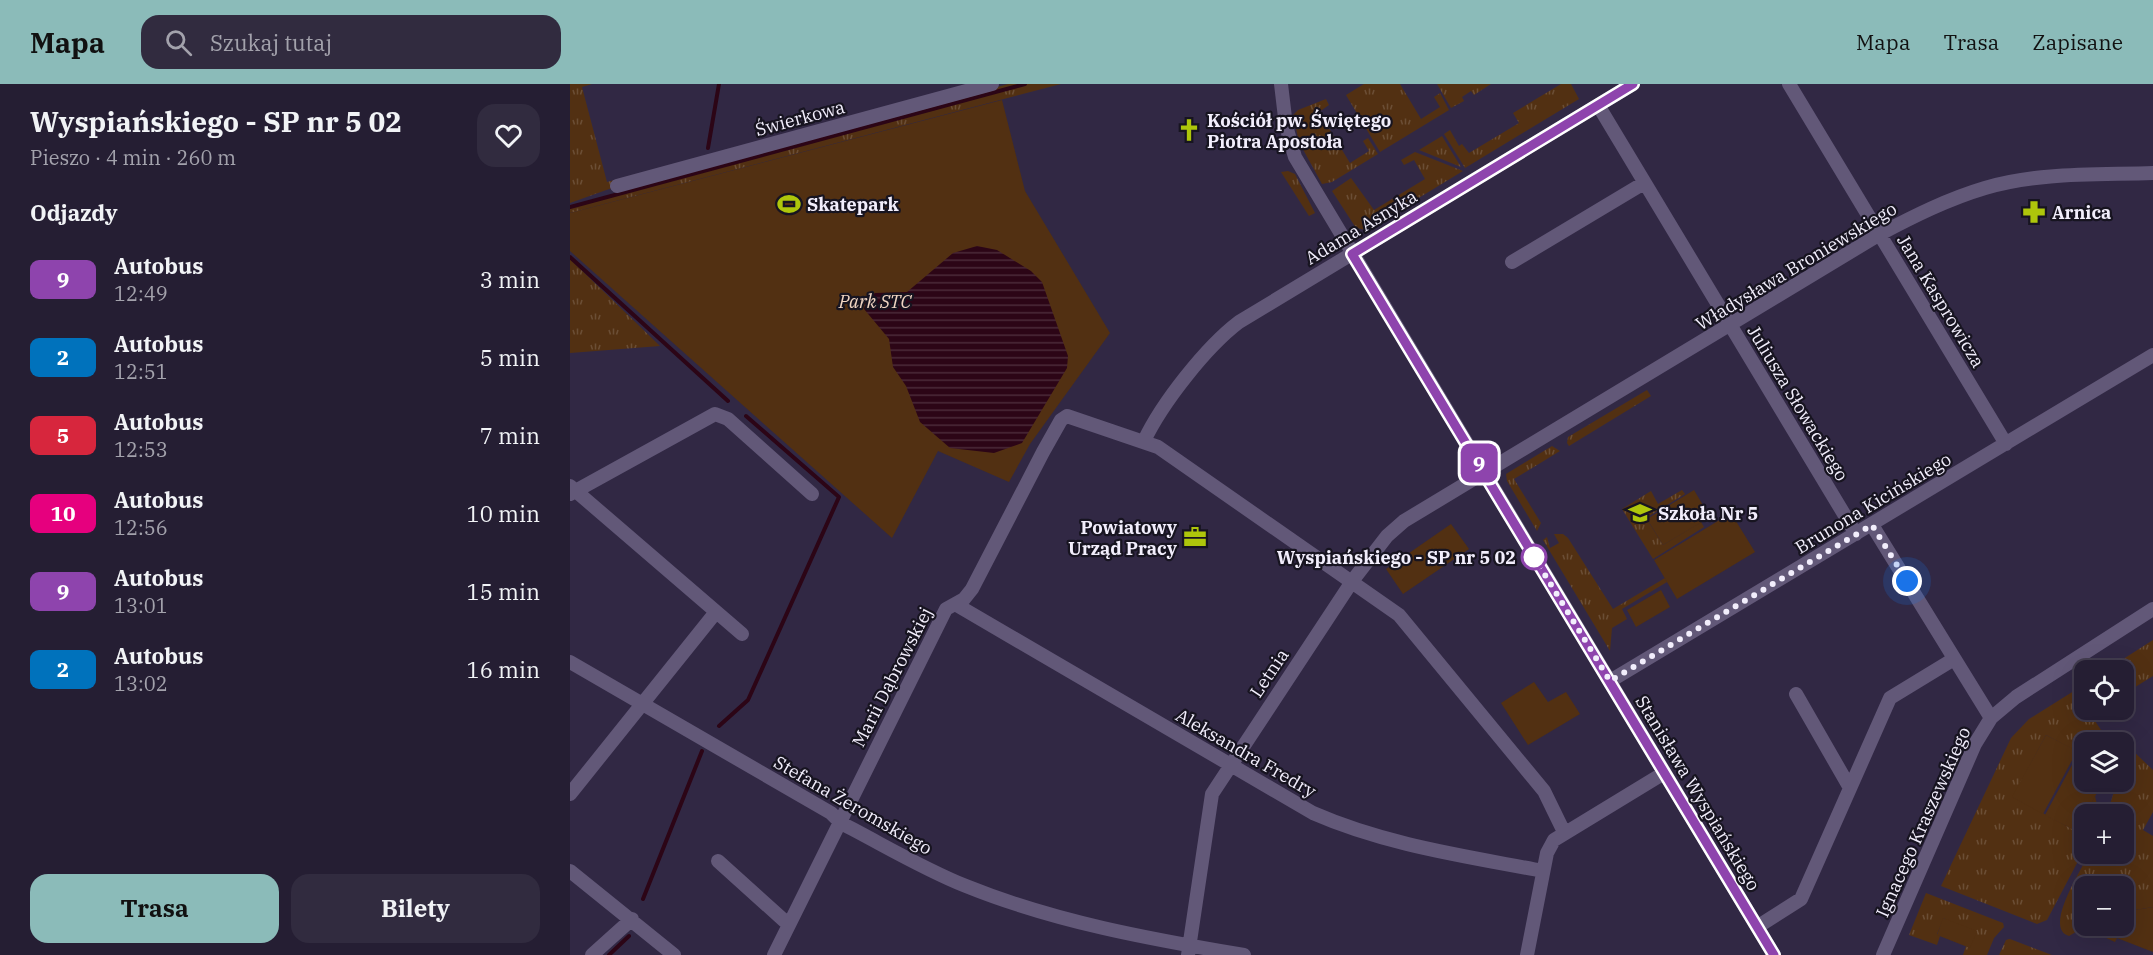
<!DOCTYPE html>
<html lang="pl">
<head>
<meta charset="utf-8">
<style>
	body { margin:0; font-family:"IBM Plex Serif",serif; background:#312b3f; color:#f1f3f6; height:100vh; display:flex; flex-direction:column; font-size:22px; white-space:nowrap }
	* { box-sizing:border-box; margin:0 }
	p { font-size:20px; color:#a3a2ac }
	.icon { flex:none; width:33px; height:33px; fill:none; stroke:currentColor; stroke-width:2; stroke-linecap:round; stroke-linejoin:round }
	.map { position:relative; flex:1; overflow:hidden }
	.panel { display:flex; flex-direction:column; background:#251e33; width:570px }
	.panel>* { flex:none }
	.badge { padding:0 12px; border-radius:9px; font-size:21px; line-height:39px }
	.tools { position:absolute; left:1504px; top:576px; display:grid; gap:12px }
	.tools a { display:grid; place-items:center; width:60px; height:60px; border-radius:12px; background:#251e33; box-shadow:0 6px 24px #0002,0 0 0 2px #423c4e; font-size:30px }
	.you { position:absolute; width:30px; height:30px; margin:-15px; border:4px solid #fff; border-radius:50%; background:#1a73e8; box-shadow:0 0 0 9px #1a73e833 }
	.map>.badge { position:absolute; translate:-50% -50%; box-shadow:0 0 0 3px #fff }
	h2 { padding:0 30px; font-size:22px; line-height:54px }
	.round { display:grid; place-items:center; flex:none; width:63px; height:63px; border-radius:18px; background:#312b3f }
	.headline { display:flex; align-items:center; justify-content:space-between; height:102px; padding:0 30px }
	h1 { font-size:28px; font-weight:800; line-height:45px }
	.cta { display:flex; gap:12px; margin-top:auto; padding:12px 30px }
	.cta a { flex:1; height:69px; border-radius:18px; background:#8bbbb9; color:#111; font-size:24px; font-weight:800; line-height:69px; text-align:center }
	.cta a+a { background:#312b3f; color:#f1f3f6 }
	ul { padding:0; list-style:none }
	li { display:flex; align-items:center; gap:18px; height:78px; padding:0 30px }
	li div { flex:1 }
	li b { display:block; font-size:22px }
	li em { font-style:normal }
	li .badge { min-width:66px; font-weight:700; text-align:center }
	header { display:flex; align-items:center; gap:36px; box-sizing:border-box; height:84px; padding:0 30px; background:#8bbbb9; color:#111 }
	header strong { font-size:28px }
	nav { display:flex; gap:33px; margin-inline-start:auto; font-size:21px }
	.search { width:420px; height:54px; background:#312b3f; display:flex; align-items:center; gap:15px; box-sizing:border-box; padding:0 21px; border-radius:18px; color:#a3a2ac; font-size:22px }
	main { display:flex; flex:1; min-height:0 }
	.map>svg:first-child { display:block }
	.grass { fill:url(#grass-tufts) }
	.green { fill:#523012 }
	.water { fill:url(#water-rules) }
	.lines { fill:none; stroke-linecap:round; stroke-linejoin:round }
	.stream { stroke:#2c0516; stroke-width:4 }
	.minor { stroke:#625878; stroke-width:14 }
	.line-casing { stroke:#fff; stroke-width:14 }
	.line { stroke:#8e44ad; stroke-width:9 }
	.walk { stroke:#f2eefc; stroke-width:6; stroke-dasharray:0 10.8 }
	.stop-dot { fill:#fff; stroke:#8e44ad; stroke-width:3 }
	.labels { text-anchor:middle; dominant-baseline:central; stroke-width:4.5; stroke-linejoin:round; paint-order:stroke }
	.street-label { font-size:18px; fill:#f2eefc; stroke:#171420 }
	.poi-label { font-size:18px; font-weight:bold; fill:#f2eefc; stroke:#171420; text-anchor:start }
	.park-label { font-size:18px; font-style:italic; fill:#f1d6c3; stroke:#171420 }
	.stop-label { font-size:18px; font-weight:bold; fill:#f2eefc; stroke:#171420; text-anchor:end }
</style>
</head>
<body>
<header>
<strong>Mapa</strong>
<div class="search"><svg class="icon" aria-label="search" viewBox="0 0 24 24"><circle cx="10" cy="10" r="6"/><path d="M15 15l6 6"/></svg>Szukaj tutaj</div>
<nav><a>Mapa</a><a>Trasa</a><a>Zapisane</a></nav>
</header>
<main>
<section class="panel">
<div class="headline"><div><h1>Wyspiańskiego - SP nr 5 02</h1><p>Pieszo · 4 min · 260 m</p></div><a class="round"><svg class="icon" aria-label="heart" viewBox="0 0 24 24"><path d="M12 20l-8-8c-3-5 5-10 8-4 3-6 11-1 8 4z"/></svg></a></div>
<h2>Odjazdy</h2>
<ul>
<li><span class="badge" style="background:#8e44ad;color:#fff">9</span><div><b>Autobus</b><p>12:49</p></div><em>3 min</em></li>
<li><span class="badge" style="background:#0072bc;color:#fff">2</span><div><b>Autobus</b><p>12:51</p></div><em>5 min</em></li>
<li><span class="badge" style="background:#d7263d;color:#fff">5</span><div><b>Autobus</b><p>12:53</p></div><em>7 min</em></li>
<li><span class="badge" style="background:#e6007e;color:#fff">10</span><div><b>Autobus</b><p>12:56</p></div><em>10 min</em></li>
<li><span class="badge" style="background:#8e44ad;color:#fff">9</span><div><b>Autobus</b><p>13:01</p></div><em>15 min</em></li>
<li><span class="badge" style="background:#0072bc;color:#fff">2</span><div><b>Autobus</b><p>13:02</p></div><em>16 min</em></li>
</ul>
<div class="cta"><a>Trasa</a><a>Bilety</a></div>
</section>
<div class="map">
<svg width="1583" height="871" viewBox="0 0 1583 871">
	<defs>
		<pattern id="grass-tufts" width="24" height="20" patternUnits="userSpaceOnUse" patternTransform="scale(1.5)"><rect width="24" height="20" fill="#523012"/><path d="M3 7l-1-3M5 7V3M7 7l1-3M15 17l-1-3M17 17v-4M19 17l1-3" fill="none" stroke="#6b4e35"/></pattern>
		<pattern id="water-rules" width="6" height="5" patternUnits="userSpaceOnUse" patternTransform="scale(1.5)"><rect width="6" height="5" fill="#2c0516"/><path d="M0 2.5h6" fill="none" stroke="#4b2a39"/></pattern>
	</defs>
	<rect width="100%" height="100%" fill="#312844"/>
	<path class="grass" d="M0,0H22L12,3L37,98L123,75L0,119Z
		M438,0H491L0,129V122Z
		M794,0H830L851,35L870,23L864,13L870,9L879,26L810,68L776,11Z
		M867,0H921L904,11L901,7L892,13L894,17L881,24Z
		M991,0H1001L1009,15L895,84L874,50L880,46L889,62L892,60L899,69L949,39L943,29Z
		M756,15L759,21L749,28L780,79L799,67L793,57L798,54L808,70L762,98L752,100L729,58L723,31L728,26Z
		M872,52L891,83L849,66Z
		M845,68L893,87L796,146L786,144L762,107L781,94L804,126L855,95L844,76L834,81L831,76Z
		M718,87L725,90L745,129L739,132L711,88Z
		M0,175L90,262L0,269Z
		M1077,306L1081,312L999,362L997,359L998,353Z
		M982,362L990,367L944,395L971,439L967,447L937,397L936,390Z
		M1112,406L1115,410L1076,434L1093,461L1131,438L1134,443L1083,475L1052,425L1081,407L1088,420Z
		M984,450H993L998,454L1043,525L1095,494L1097,498L1052,525L1057,535L1042,544L1040,567L973,456L977,453L980,464L989,459Z
		M1583,556V592L1554,610V586H1536Z
		M1515,600V626H1530L1521,631L1539,658H1515V672L1476,651L1443,713L1506,747L1525,712L1529,730H1515V764L1477,836L1467,840L1371,802L1441,654L1459,635Z
		M1562,666L1583,686V728L1573,746L1583,752V823L1554,828V802H1515V842L1521,848L1511,845L1499,852C1473,845 1511,786 1519,770H1554V730H1537L1547,698H1554V672Z
		M1356,809L1433,839L1434,843L1424,854L1417,871H1393L1396,862L1400,864L1374,834L1367,850L1370,852L1367,861L1339,851Z
		M1439,855H1440L1482,871H1429L1436,856Z"/>
	<path class="green" d="M432,16L455,107L540,249L460,360L439,398L368,367L322,454L0,167V129Z
		M1124,406L1140,433L1093,461L1077,435Z
		M1161,429L1185,468L1107,515L1084,476Z
		M881,440L899,465L833,510L816,485Z
		M1091,506L1100,523L1066,543L1057,526Z
		M964,598L978,618L996,608L1010,630L958,661L931,619Z
		M1476,651L1507,667L1473,730L1442,713Z
		M1509,668L1515,672V698H1533L1506,747L1475,731Z
		M1583,823V868L1547,854L1545,858L1516,845L1517,842H1554V828Z
		M1373,834L1407,847L1400,864L1367,851Z"/>
	<path class="water" d="M407,162L427,166L461,187L472,198L498,272L497,284L452,359L424,369L380,364L350,338L336,302L323,283L319,255L294,225L296,215L305,209L337,208L383,169Z"/>
	<g class="lines">
		<path class="stream" d="M138,64L149,0
			M0,123L455,0
			M0,173L158,317
			M149,642L178,616L269,413L176,332
			M73,815L132,667
			M39,871L59,852"/>
		<path class="minor" d="M711,0L716,42L725,73L1204,871
			M1219,0L1436,360
			M1028,21L1286,450
			M47,102L422,0
			M942,178L1074,99
			M574,357C592,319 636,263 669,238L1063,0
			M0,402L172,550
			M0,410L145,330L158,335L242,410
			M1302,441L1421,634
			M385,520L743,729C816,761 895,772 973,787
			M0,578L261,729L271,739C312,760 353,785 396,802C485,838 580,855 674,871
			M1040,597L1583,271
			M1226,610L1280,704
			M0,710L146,528
			M148,777L219,841
			M0,787L104,871
			M1187,843L1231,815L1320,614L1384,575
			M22,871L62,835
			M204,871L376,525L394,515L402,505L473,368L491,336L497,332L588,363L829,531L974,707L994,748
			M618,871L642,710L783,496L817,452L834,437L1310,150C1344,132 1378,115 1415,104C1469,88 1527,91 1583,89
			M957,871L977,769L984,756L1094,689
			M1313,871L1405,660L1421,634L1446,613L1583,525"/>
	</g>
	<g class="lines">
		<g class="line-casing">
			<path id="line" d="M1063,0L782,170L1204,871"/>
		</g>
		<use href="#line" class="line"/>
		<path class="walk" d="M964,473L1040,597L1302,441L1337,497"/>
	</g>
	<defs>
		<g id="church-bare" transform="scale(1.8)"><path d="M-1.2-6h2.4v3.5h3.3v2.4h-3.3V6h-2.4V-.1h-3.3v-2.4h3.3Z" fill="#aec60b" stroke="#171420" stroke-width="2.5" paint-order="stroke"/></g>
		<g id="stadium-bare" transform="scale(1.8)"><path d="M0-5a6.5 5 0 1 0 0 10a6.5 5 0 1 0 0-10ZM-3.5-1.8h7v3.6h-7Z" fill="#aec60b" stroke="#171420" stroke-width="2.5" paint-order="stroke"/></g>
		<g id="pharmacy-bare" transform="scale(1.8)"><path d="M-2-6h4v4h4v4h-4v4h-4v-4h-4v-4h4Z" fill="#aec60b" stroke="#171420" stroke-width="2.5" paint-order="stroke"/></g>
		<g id="school-bare" transform="scale(1.8)"><path d="M0-5L7-2L0 1L-7-2ZM-4 1L0 2.5L4 1V4Q0 6-4 4Z" fill="#aec60b" stroke="#171420" stroke-width="2.5" paint-order="stroke"/></g>
		<g id="office-bare" transform="scale(1.8)"><path d="M-6-3h4V-5.5h4V-3h4V5H-6ZM-1-4.5V-3h2v-1.5ZM-6 0V1H6V0Z" fill="#aec60b" stroke="#171420" stroke-width="2.5" paint-order="stroke"/></g>
	</defs>
	<g fill-rule="evenodd">
		<use href="#church-bare" x="619" y="46"/>
		<use href="#stadium-bare" x="219" y="120"/>
		<use href="#pharmacy-bare" x="1464" y="128"/>
		<use href="#school-bare" x="1070" y="429"/>
		<use href="#office-bare" x="625" y="453"/>
	</g>
	<circle class="stop-dot" cx="964" cy="473" r="12"/>
	<g class="labels">
		<g class="street-label">
			<text transform="translate(230 34) rotate(-15)">Świerkowa</text>
			<text transform="translate(791 143) rotate(-31)">Adama Asnyka</text>
			<text transform="translate(1226 182) rotate(-31)">Władysława Broniewskiego</text>
			<text transform="translate(1371 217) rotate(59)">Jana Kasprowicza</text>
			<text transform="translate(1228 319) rotate(59)">Juliusza Słowackiego</text>
			<text transform="translate(1303 419) rotate(-31)">Brunona Kicińskiego</text>
			<text transform="translate(699 589) rotate(-56)">Letnia</text>
			<text transform="translate(322 593) rotate(-63)">Marii Dąbrowskiej</text>
			<text transform="translate(676 669) rotate(30)">Aleksandra Fredry</text>
			<text transform="translate(1128 709) rotate(59)">Stanisława Wyspiańskiego</text>
			<text transform="translate(283 721) rotate(30)">Stefana Żeromskiego</text>
			<text transform="translate(1353 738) rotate(-66)">Ignacego Kraszewskiego</text>
		</g>
		<g class="poi-label">
			<text x="637" y="36">Kościół pw. Świętego<tspan x="637" dy="21">Piotra Apostoła</tspan></text>
			<text x="237" y="120">Skatepark</text>
			<text x="1482" y="128">Arnica</text>
			<text x="1088" y="429">Szkoła Nr 5</text>
			<text x="607" y="443" text-anchor="end">Powiatowy<tspan x="607" dy="21">Urząd Pracy</tspan></text>
		</g>
		<g class="park-label">
			<text x="305" y="217">Park STC</text>
		</g>
		<g class="stop-label">
			<text x="946" y="473">Wyspiańskiego - SP nr 5 02</text>
		</g>
	</g>
</svg>
<div class="tools">
<a><svg class="icon" aria-label="locate" viewBox="0 0 24 24"><circle cx="12" cy="12" r="6"/><path d="M12 2v4M12 18v4M2 12h4M18 12h4"/></svg></a>
<a><svg class="icon" aria-label="layers" viewBox="0 0 24 24"><path d="M12 4l9 5-9 5-9-5zM3 14l9 5 9-5"/></svg></a>
<a>+</a>
<a>−</a>
</div>
<div class="you" style="left:1337px;top:497px"></div>
<b class="badge" style="left:909px;top:379px;background:#8e44ad;color:#fff">9</b>
</div>
</main>
</body>
</html>
